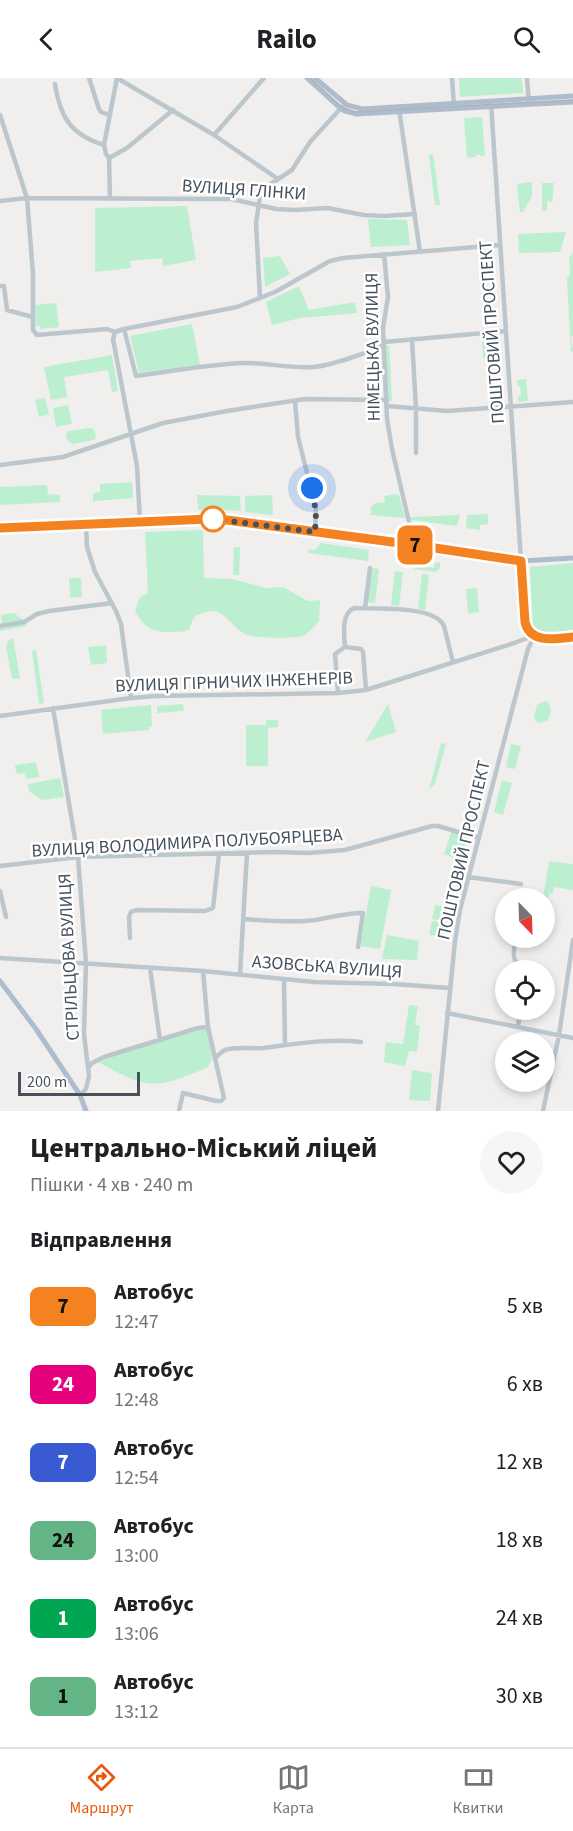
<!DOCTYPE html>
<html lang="uk">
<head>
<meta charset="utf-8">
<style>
	body { margin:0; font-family:"Source Sans 3",sans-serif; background:#f6f6f6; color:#202124; height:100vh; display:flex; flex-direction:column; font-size:22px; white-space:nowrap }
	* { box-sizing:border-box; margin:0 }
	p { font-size:20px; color:#757577 }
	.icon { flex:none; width:33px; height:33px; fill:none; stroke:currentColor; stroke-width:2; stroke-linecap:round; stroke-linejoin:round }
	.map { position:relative; height:1033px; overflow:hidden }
	.side { display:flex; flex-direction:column; background:#fff; flex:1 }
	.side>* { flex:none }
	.badge { padding:0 12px; border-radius:9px; font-size:21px; line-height:39px }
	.needle { width:39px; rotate:157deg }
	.fabs { position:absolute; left:495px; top:810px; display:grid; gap:12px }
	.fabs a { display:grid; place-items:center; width:60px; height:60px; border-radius:50%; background:#fff; box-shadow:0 3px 9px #0003; font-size:30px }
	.scale { position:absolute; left:18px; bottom:15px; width:122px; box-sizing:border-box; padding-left:6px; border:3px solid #46515c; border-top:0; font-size:16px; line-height:21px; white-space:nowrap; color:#46515c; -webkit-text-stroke:4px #fff; paint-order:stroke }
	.you { position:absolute; width:30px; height:30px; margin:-15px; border:4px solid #fff; border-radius:50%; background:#1a73e8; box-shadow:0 0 0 9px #1a73e833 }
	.map>.badge { position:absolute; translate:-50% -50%; box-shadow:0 0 0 3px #fff }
	h2 { padding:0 30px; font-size:22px; line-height:54px }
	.round { display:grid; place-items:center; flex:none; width:63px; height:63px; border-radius:32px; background:#f6f6f6 }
	.summary { display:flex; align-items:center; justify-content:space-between; height:102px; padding:0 30px }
	h1 { font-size:28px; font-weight:700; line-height:45px }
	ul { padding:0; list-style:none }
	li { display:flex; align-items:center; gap:18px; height:78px; padding:0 30px }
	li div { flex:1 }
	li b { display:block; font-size:22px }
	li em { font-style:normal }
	li .badge { min-width:66px; font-weight:700; text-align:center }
	header { display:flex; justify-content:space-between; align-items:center; height:78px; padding:0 30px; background:#fff; font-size:27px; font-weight:700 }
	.tabs { display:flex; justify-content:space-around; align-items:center; height:84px; border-top:2px solid #e0e0e0; background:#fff; font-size:16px; color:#757577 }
	.tabs a { display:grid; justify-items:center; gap:3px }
	.tabs .current { color:#ea580c }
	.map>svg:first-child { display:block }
	.green { fill:#bcefd0 }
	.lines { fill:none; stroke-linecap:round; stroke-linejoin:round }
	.minor { stroke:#bcc6cd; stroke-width:4.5 }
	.major { stroke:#aebdcd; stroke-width:5 }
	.tram { stroke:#b0b3b9; stroke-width:1.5 }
	.line-casing { stroke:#fff; stroke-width:14 }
	.line { stroke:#f58220; stroke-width:9 }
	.walk { stroke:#46515c; stroke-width:6; stroke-dasharray:0 10.8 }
	.stop-dot { fill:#fff; stroke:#f58220; stroke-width:3 }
	.labels { text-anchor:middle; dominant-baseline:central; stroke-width:5; stroke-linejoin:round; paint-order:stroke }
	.street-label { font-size:18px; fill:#46515c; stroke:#fff }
</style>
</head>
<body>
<header><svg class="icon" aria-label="back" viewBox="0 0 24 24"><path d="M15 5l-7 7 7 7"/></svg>Railo<svg class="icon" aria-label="search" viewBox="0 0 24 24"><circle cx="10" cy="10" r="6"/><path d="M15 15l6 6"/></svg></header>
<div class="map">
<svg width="573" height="1033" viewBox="0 0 573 1033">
	<rect width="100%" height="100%" fill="#f1eeee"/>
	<path class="green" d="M459,0H522L523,15L460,19Z
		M482,39L485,78H481L478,76L475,79L467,80L464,40Z
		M433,76L440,127H435L429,77Z
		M532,104V118L523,134H520L517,106Z
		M542,105H554L552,124L547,123V133H542Z
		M187,128L196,182L163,188L162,180L130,183L131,190L95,194V130Z
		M368,141L407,142L410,167L371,169Z
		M566,154L560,174L519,175L518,156Z
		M573,175V258H571L573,273L571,274L567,200L570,196L569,179Z
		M280,178L290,196L265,209L263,180Z
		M299,208L309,232L355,224L357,235L300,240L272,247L266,224Z
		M56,225L59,249L40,251V248H36L35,227Z
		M192,246L200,287L139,295L130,258Z
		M496,257L497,280H483L482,258Z
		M386,267L389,268L392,323H388Z
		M112,277L118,313L112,314L108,292L64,299L67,319L51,322L44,289Z
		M526,301L528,323L518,324V319L521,317L520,309L517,307V302Z
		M45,320L49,336L39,339L35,322Z
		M68,327L72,346L56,349L53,330Z
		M89,350L93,351C96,354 97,359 94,362L73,366L68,363L66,357L68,353Z
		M132,404L133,420L93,423V415L100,414V406Z
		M47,407L48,416L60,417V424L0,427V409Z
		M396,416L399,417L405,440L371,437V429L376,425L385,424L384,418Z
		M197,417L240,418L241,433L217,431L198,432Z
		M272,417L273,437L245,434V418Z
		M488,436V446L480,447V452L466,450L467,437Z
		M460,437L457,448L411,442L410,439Z
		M199,452L203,453L204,500L232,501L266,510L283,509L308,523L320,522L319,543C315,548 309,555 302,558C295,561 254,560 247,557C231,551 225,528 206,534C192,538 194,539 189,552C182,554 176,554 169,554C151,554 144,549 135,533L140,519L148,515L145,454Z
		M321,465L369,472L368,483L308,475L309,471L315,472Z
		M234,469H240L239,497H233Z
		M416,482H421V487L434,490L435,484L440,485V491H438L437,494L414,491Z
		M573,485V553L536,556L533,550L530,489Z
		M372,490L379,491L375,525L367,524Z
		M395,493L403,494L399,528L391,527Z
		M422,496L429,497L425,532L418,531Z
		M69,500H81L82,519L70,520Z
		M477,510L479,534L468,535L466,511Z
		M15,535C18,539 23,541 27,545L26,548L0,553V548L2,547L1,537Z
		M13,560L20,600L12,601L6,568L8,563Z
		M106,567L107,585L91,587L88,569Z
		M36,572L44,625L39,626L32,573Z
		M545,623L549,625L551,631L548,642L540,645L536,644L534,638L537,627Z
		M183,626L184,633L157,635V628Z
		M388,626L396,654L365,664Z
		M151,627L152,648L149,649V652L103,656L101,632Z
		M266,642H278V649L268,650V688H246V647H266Z
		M441,665L446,666L435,706L429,712Z
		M511,666L521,668L515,691L506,689Z
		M36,684L39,699L26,701L25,695L18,696L16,693L15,687Z
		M60,700L64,719L42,722L29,713L28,706Z
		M502,702L512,705L503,737L494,734Z
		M452,752L469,758L462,782L444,776Z
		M549,783L573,786V812L554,809L553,816L549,815L548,821L543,820Z
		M371,808L391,812L380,871L360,868Z
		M435,827L448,829L446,843L432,841Z
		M432,843L446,845L443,859L429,857Z
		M387,857L419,863L417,882L382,881Z
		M409,927L418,928L415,947L420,948L417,974L409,973L405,988L384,984L386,964L403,966Z
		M203,951L208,952L212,981L208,989C153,1013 148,1011 96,983L161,962Z
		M412,992L432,995L430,1023L409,1022Z"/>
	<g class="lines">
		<path class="minor" d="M89,0L99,31L101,34L109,37
			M117,0L214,57L278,101
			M452,0L454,28
			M527,0L529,26
			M55,6C60,39 71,57 104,67
			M491,25L521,483
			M399,31L420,174
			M0,37L27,120L33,196V252L37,257L107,251L115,254L124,251L237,229L275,214L330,183L343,180L500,167
			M214,57L264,0
			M109,80L127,70L173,32
			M110,121L109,80L106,76L104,67L117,0
			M0,123L27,120L215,121H231L276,131L295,132L327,130L364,137L384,138L415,136
			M384,176L388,219L383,250L387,341L392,371L409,444L411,466
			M0,208H4L7,232L33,239
			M260,220L256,145L260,119L272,105L292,92L310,64L342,29
			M124,251L136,298C171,293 206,287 241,285C265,284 290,291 314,289C329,288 370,274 384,267
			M115,254L113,261L137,388L140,444
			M412,261L416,331V375
			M384,264L506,253
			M295,323L298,359L316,431L315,454
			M387,328L447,333L573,324
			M0,387L63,379L163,345L227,333L305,321L387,322
			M86,447L87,469L95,494L116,533L121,546L131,620
			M365,530L370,490
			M0,548L24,544L37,536L49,533L112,525
			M366,612L363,574L361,571L345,569C344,556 341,536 354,530C374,531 435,527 444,548L453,584
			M338,615L335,576L345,569
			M53,630L78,779L86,885L84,956L89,998L86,1011L80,1017
			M0,638L131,620L156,618L338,615L366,612L514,565L533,558
			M0,788L78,779L276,774L308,775L345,772L432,748H438L479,760
			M468,799L521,806
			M0,813L6,839
			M244,841C267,843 292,845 316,842C332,839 346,835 363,835L358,869
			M130,860L129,839L131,834L136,832L205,833L213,830L219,776
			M516,860C515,865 512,877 515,882C517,886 524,888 528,892
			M0,880L203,893L314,904L393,906L450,910
			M150,890L160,962
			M240,896L247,775
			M284,902L285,967
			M447,935L573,960
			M518,948L521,932
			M215,981C218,977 221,974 225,972C237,968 251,971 263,970C295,966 328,960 361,964
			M89,989L92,985L104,979L198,950L208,949
			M179,1033L183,1015L216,1023H221L224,1020L208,949L203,893
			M438,1033L455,863L460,832L528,571L534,558
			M543,1033L559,957L573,862"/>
		<path class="major" d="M307,0L340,30L345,33L357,36L573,24
			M315,0L347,27L362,31L573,18
			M0,450L209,441L227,442L415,467L521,483L573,480
			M521,483L525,544C530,566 555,561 573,559
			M0,903L36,951L80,1017L86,1033"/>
		<path class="tram" d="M310,0L342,29L355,34L573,22"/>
	</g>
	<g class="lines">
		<g class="line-casing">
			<path id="line" d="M0,450L209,441L227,442L415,467L521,483L525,544C530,566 555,561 573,559"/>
		</g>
		<use href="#line" class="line"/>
		<path class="walk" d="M213,441L315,454L316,435L312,410"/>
	</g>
	<circle class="stop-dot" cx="213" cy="441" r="12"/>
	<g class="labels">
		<g class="street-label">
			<text transform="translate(244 112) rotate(4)">ВУЛИЦЯ ГЛІНКИ</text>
			<text transform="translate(492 254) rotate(-94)">ПОШТОВИЙ ПРОСПЕКТ</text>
			<text transform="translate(373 269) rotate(-91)">НІМЕЦЬКА ВУЛИЦЯ</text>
			<text transform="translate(234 604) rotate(-2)">ВУЛИЦЯ ГІРНИЧИХ ІНЖЕНЕРІВ</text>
			<text transform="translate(187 765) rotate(-3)">ВУЛИЦЯ ВОЛОДИМИРА ПОЛУБОЯРЦЕВА</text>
			<text transform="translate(464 772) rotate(-77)">ПОШТОВИЙ ПРОСПЕКТ</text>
			<text transform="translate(69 879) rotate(-93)">СТРІЛЬЦОВА ВУЛИЦЯ</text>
			<text transform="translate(327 889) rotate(4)">АЗОВСЬКА ВУЛИЦЯ</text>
		</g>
	</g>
</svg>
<div class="fabs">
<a><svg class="needle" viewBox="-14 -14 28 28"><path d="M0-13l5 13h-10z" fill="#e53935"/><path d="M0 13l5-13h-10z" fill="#757577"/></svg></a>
<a><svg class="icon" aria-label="locate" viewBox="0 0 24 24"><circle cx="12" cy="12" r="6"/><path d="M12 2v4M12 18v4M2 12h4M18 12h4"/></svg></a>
<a><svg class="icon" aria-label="layers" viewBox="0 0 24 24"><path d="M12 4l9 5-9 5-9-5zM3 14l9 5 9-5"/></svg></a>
</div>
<div class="scale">200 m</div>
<div class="you" style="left:312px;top:410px"></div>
<b class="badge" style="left:415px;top:467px;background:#f58220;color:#111">7</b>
</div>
<section class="side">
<div class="summary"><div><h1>Центрально-Міський ліцей</h1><p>Пішки · 4 хв · 240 m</p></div><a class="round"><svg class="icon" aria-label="heart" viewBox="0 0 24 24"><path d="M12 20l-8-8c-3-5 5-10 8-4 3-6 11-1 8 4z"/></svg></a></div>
<h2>Відправлення</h2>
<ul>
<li><span class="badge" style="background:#f58220;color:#111">7</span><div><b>Автобус</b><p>12:47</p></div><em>5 хв</em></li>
<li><span class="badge" style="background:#e6007e;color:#fff">24</span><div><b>Автобус</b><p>12:48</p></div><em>6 хв</em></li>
<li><span class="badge" style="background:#3a5ad2;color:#fff">7</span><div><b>Автобус</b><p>12:54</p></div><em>12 хв</em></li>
<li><span class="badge" style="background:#64b586;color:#111">24</span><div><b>Автобус</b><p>13:00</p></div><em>18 хв</em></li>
<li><span class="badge" style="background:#00a651;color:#fff">1</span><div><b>Автобус</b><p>13:06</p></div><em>24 хв</em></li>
<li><span class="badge" style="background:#64b586;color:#111">1</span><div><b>Автобус</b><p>13:12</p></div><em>30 хв</em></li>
</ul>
</section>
<nav class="tabs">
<a class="current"><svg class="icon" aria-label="directions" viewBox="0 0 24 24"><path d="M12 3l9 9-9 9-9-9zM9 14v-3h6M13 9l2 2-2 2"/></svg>Маршрут</a>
<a><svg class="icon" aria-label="map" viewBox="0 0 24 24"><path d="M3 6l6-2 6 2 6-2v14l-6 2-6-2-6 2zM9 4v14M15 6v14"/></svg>Карта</a>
<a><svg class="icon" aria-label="tickets" viewBox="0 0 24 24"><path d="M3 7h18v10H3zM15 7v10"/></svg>Квитки</a>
</nav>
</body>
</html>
